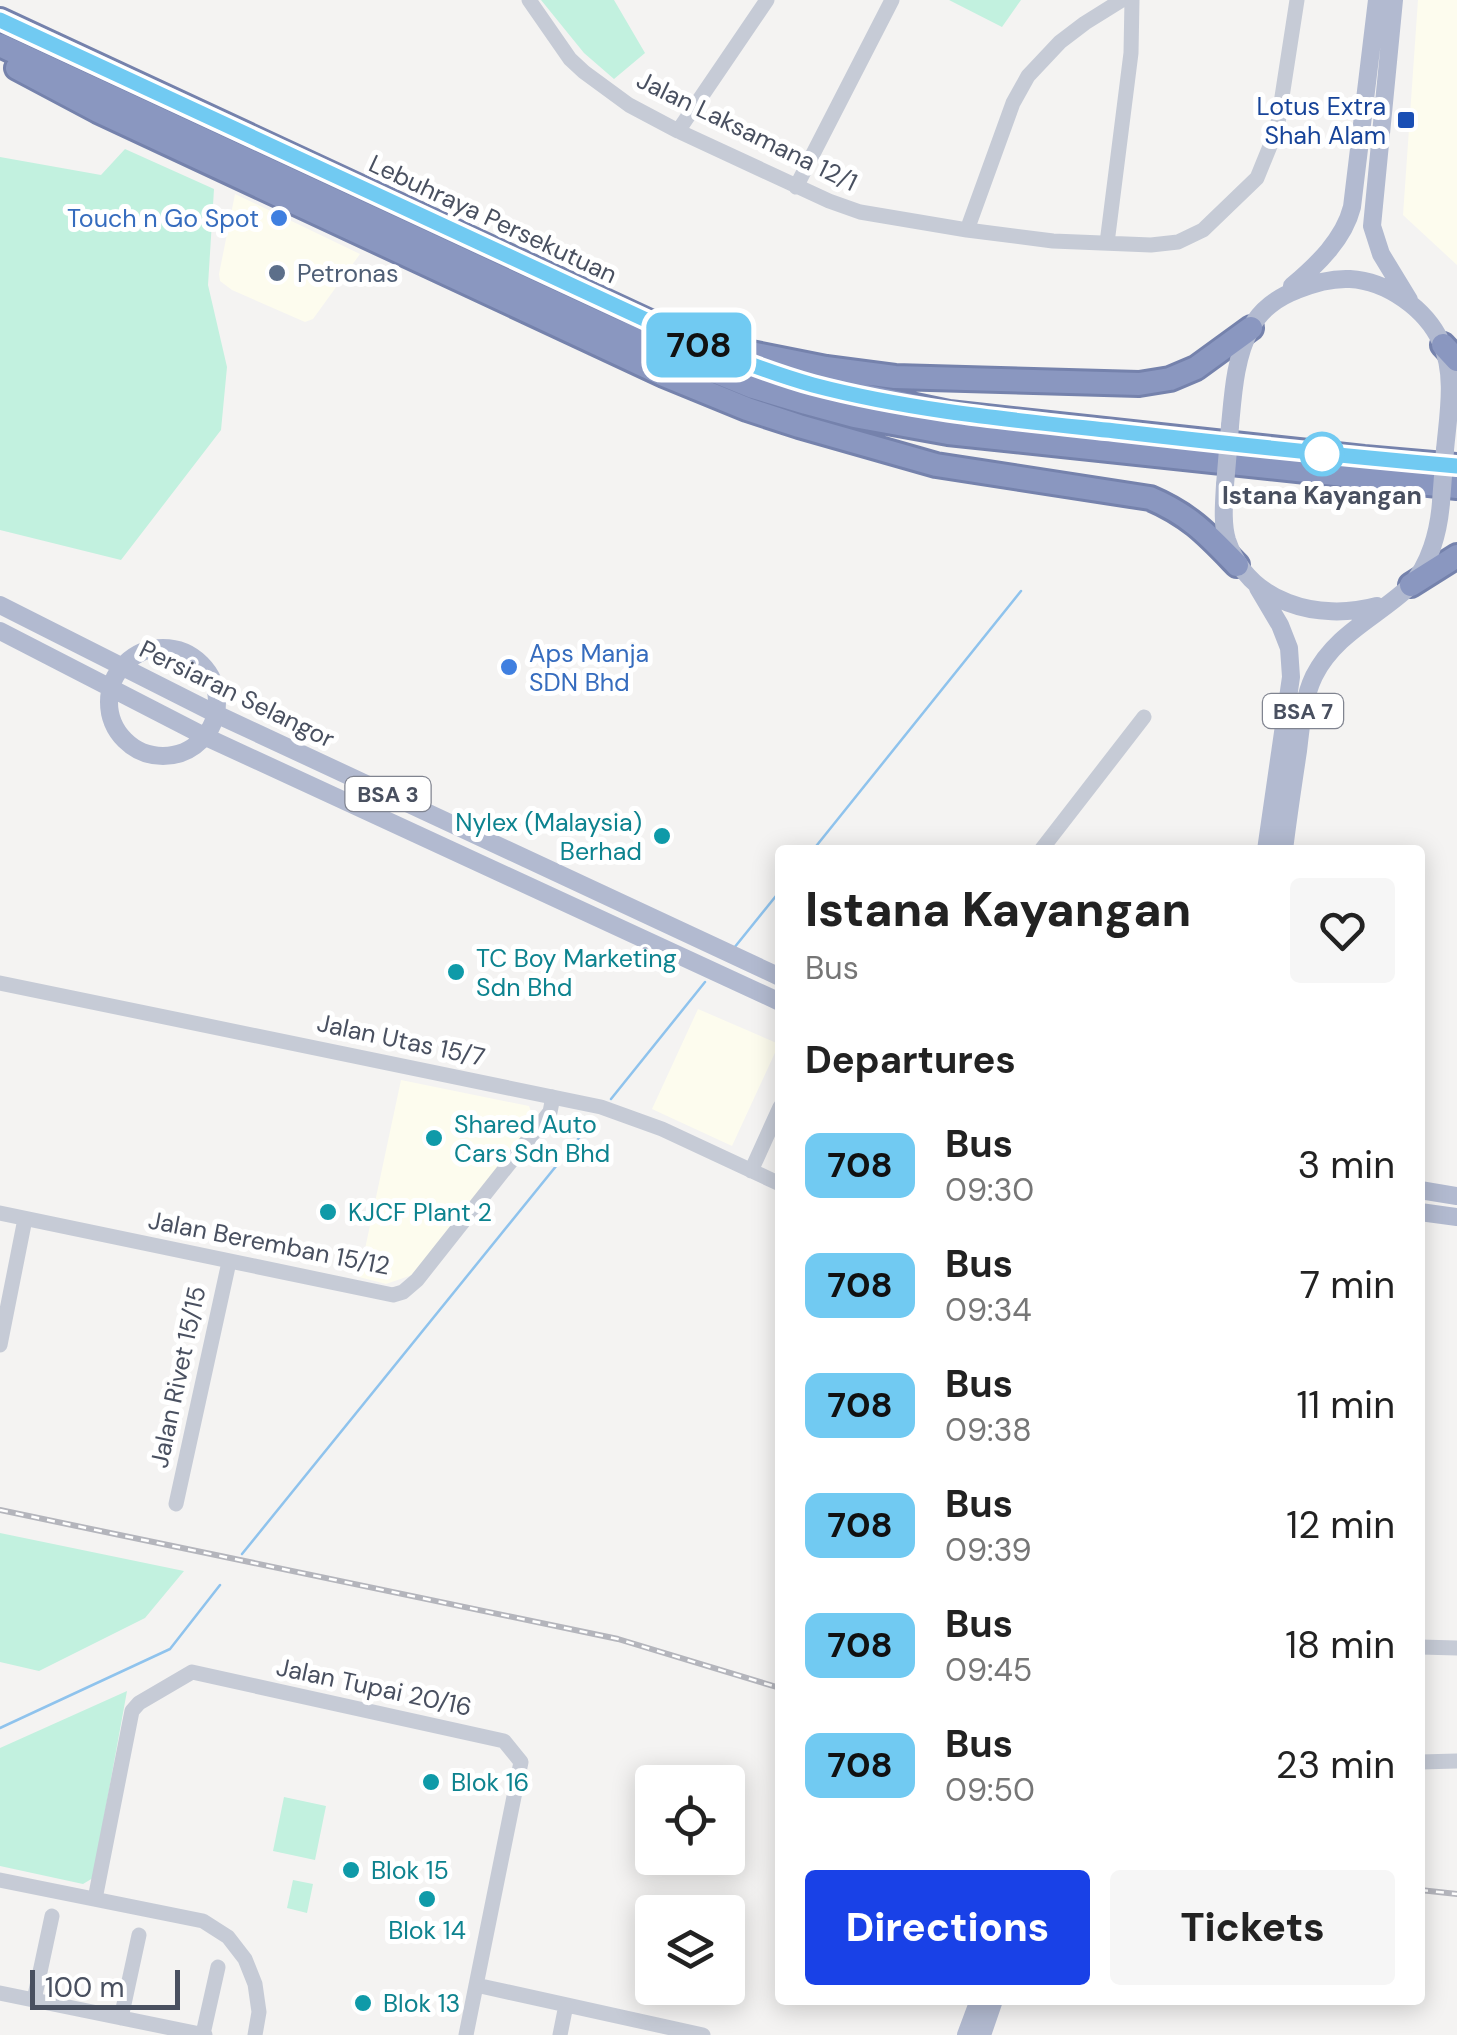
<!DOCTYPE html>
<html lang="en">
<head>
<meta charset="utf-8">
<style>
	body { margin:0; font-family:"DM Sans",sans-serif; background:#f6f6f6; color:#222; height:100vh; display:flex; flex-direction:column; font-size:38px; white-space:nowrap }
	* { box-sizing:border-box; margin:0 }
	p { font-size:32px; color:#767676 }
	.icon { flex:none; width:55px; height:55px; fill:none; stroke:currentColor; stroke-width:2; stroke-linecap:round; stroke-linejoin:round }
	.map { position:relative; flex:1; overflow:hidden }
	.panel { position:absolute; left:775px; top:845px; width:650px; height:1160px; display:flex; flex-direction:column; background:#fff; border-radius:10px; box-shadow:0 5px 25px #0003 }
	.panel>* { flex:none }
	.badge { padding:0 20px; border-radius:15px; font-size:35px; line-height:65px }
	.tools { position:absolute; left:635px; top:1765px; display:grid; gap:20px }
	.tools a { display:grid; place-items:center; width:110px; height:110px; border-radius:10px; background:#fff; box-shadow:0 5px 25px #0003; font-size:50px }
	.scale { position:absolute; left:30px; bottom:25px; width:150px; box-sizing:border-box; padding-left:10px; border:5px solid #495060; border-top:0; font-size:28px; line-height:35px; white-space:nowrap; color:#495060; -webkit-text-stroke:8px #fff; paint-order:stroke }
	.map>.badge { position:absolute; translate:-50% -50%; box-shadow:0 0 0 5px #fff }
	h2 { padding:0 30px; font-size:38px; line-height:90px }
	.round { display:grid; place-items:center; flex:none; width:105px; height:105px; border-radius:10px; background:#f6f6f6 }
	.overview { display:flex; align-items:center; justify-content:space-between; height:170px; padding:0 30px }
	h1 { font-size:48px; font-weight:800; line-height:75px }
	.primary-button { display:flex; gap:20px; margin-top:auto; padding:20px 30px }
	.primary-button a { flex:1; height:115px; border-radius:10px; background:#1941e7; color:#fff; font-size:40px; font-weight:800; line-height:115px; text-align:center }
	.primary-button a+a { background:#f6f6f6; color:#222 }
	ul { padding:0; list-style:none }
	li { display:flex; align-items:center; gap:30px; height:120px; padding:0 30px }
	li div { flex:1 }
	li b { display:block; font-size:38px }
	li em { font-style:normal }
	li .badge { min-width:110px; font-weight:700; text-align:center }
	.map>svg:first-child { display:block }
	.commercial { fill:#fdfcee }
	.green { fill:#c2f1df }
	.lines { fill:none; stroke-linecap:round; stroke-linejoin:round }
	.stream { stroke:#8fc3ed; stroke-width:2.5 }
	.highway-casing { stroke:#7582ac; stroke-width:28 }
	.minor { stroke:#c6cbd6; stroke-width:15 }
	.major { stroke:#b2bad0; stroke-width:18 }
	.highway { stroke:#8a97c0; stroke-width:22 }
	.rail-casing { stroke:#b4b5bc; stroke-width:6 }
	.rail { stroke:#fff; stroke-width:2.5; stroke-dasharray:8; stroke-linecap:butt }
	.major-bridge { stroke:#b2bad0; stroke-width:18 }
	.line-casing { stroke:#fff; stroke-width:22 }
	.line { stroke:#71caf2; stroke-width:15 }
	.transit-dot { fill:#1a4fb4; stroke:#fff; stroke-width:4 }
	.shop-dot { fill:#3f7fe0; stroke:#fff; stroke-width:4 }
	.service-dot { fill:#5c6f8a; stroke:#fff; stroke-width:4 }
	.stop-dot { fill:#fff; stroke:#71caf2; stroke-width:5 }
	.culture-dot { fill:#0f9aa8; stroke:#fff; stroke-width:4 }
	.labels { text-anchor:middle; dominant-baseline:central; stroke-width:10; stroke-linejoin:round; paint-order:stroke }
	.shield { fill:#fff; stroke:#808490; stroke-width:2.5 }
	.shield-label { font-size:22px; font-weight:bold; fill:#495060 }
	.transit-label { font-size:25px; fill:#164399; stroke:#fff; text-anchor:end }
	.street-label { font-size:25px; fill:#495060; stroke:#fff }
	.shop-label { font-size:25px; fill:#366cbe; stroke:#fff; text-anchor:end }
	.service-label { font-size:25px; fill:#4e5e75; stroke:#fff; text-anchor:start }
	.stop-label { font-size:25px; font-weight:bold; fill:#495060; stroke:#fff }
	.culture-label { font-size:25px; fill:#0d838f; stroke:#fff; text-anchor:start }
</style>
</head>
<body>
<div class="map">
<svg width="1457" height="2035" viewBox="0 0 1457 2035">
	<rect width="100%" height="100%" fill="#f4f3f2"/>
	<path class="commercial" d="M1418,0H1457V265L1403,215Z
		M235,194L360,254L313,319L305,322L232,290L220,281L219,274Z
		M698,1009L779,1044L732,1146L652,1109Z
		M401,1080L529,1106L535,1123L412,1275L386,1284L359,1277Z"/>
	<path class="green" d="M541,0H614L645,53L614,79L584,53Z
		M949,0H1021L1002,27Z
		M125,149L214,189L208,285L227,367L221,430L121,560L0,530V157L101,175Z
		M0,1533L184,1571L145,1618L39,1671L0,1662Z
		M127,1691L93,1878L83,1884L0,1866V1748Z
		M284,1797L326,1806L315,1860L273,1851Z
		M293,1880L313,1884L307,1913L287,1908Z"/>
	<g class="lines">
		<path class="stream" d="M813,850L1021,591
			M734,948L780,891
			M611,1099L705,982
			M242,1554L591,1123
			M0,1728L170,1649L220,1585"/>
		<g class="highway-casing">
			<path id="highway" d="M0,20L697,344L757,368L810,384L949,413L1364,458L1457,466
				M0,45L616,331L753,387L806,403L854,416L948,433L1457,487
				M17,68L98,111L664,375L747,409L799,426L936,465L1150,498C1190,515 1208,535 1237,565
				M1443,345L1457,360
				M736,350L826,368L895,377L1139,384L1170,379L1196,368L1251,328
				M1411,585L1457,556"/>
		</g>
		<path class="minor" d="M529,0L570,59L584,72L629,105L678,131L829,201L860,212L967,230L1053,241L1151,245L1178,242L1203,230L1257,178L1277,129L1297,0
			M678,131L767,0
			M796,187L892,0
			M967,230L1013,103L1028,76L1060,42L1085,23L1122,0
			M1107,243L1131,53L1132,0
			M1041,850L1144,717
			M0,983L601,1107L662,1129L780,1184
			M751,1171L780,1107
			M0,1213L393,1295L403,1292L417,1280L550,1112L553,1097
			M0,1345L25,1219
			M176,1504L229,1262
			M1420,1647L1457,1648
			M1420,1762L1457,1761
			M0,1880L203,1921L228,1937L245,1959L255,1984L259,2012L255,2035
			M95,1899L132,1711L139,1703L192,1672L504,1741L521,1762L466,2035
			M476,1985L703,2035
			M0,1993L205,2035
			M34,2000L52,1916
			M121,2018L139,1935
			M203,2034L218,1967
			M560,2035L566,2005"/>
		<path class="major" d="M1394,0L1372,226L1381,254L1409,300
			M1292,286C1317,265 1344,239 1352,207L1377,0
			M1230,426C1233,394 1235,357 1251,328C1260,310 1278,297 1297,290C1314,283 1331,278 1350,279C1387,281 1426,309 1441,342C1456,374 1448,416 1445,450
			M1225,485C1224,503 1222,523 1227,540C1248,603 1318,622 1377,606
			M1258,588L1280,625L1289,648L1291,677L1266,850
			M0,605L216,714L780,977
			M0,631L206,737L780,1002
			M109 702a54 54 0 1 1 108 0a54 54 0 1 1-108 0Z
			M1284,850C1288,817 1293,784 1298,751C1301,726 1303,699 1314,676C1335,634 1377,617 1409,587C1430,566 1439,530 1441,502
			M1420,1190L1457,1196
			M1420,1212L1457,1217
			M966,2035L979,2000
			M982,2035L994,2000"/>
		<use href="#highway" class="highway"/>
		<g class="rail-casing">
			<path id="rail" d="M0,1510L618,1639L780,1688
				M1420,1890L1457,1894"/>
		</g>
		<use href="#rail" class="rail"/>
		<path class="major-bridge" d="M1225,485L1230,426
			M1441,502L1445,450"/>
	</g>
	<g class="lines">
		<g class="line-casing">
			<path id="line" d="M0,20L698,344C735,359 773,374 813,385C912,411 1013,420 1115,431C1229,444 1343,456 1457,466"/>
		</g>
		<use href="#line" class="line"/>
	</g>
	<rect class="transit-dot" x="1396" y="110" width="20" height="20" rx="5"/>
	<g class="shop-dot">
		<circle cx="279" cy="218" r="10"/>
		<circle cx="509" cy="667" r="10"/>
	</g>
	<circle class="service-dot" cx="277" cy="273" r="10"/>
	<circle class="stop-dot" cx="1322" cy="454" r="20"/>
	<g class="culture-dot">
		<circle cx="662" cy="836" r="10"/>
		<circle cx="456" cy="972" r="10"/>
		<circle cx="434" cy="1138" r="10"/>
		<circle cx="328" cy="1212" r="10"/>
		<circle cx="431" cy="1782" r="10"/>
		<circle cx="351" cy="1870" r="10"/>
		<circle cx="427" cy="1899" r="10"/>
		<circle cx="363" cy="2003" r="10"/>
	</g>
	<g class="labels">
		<g class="shield">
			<rect x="1263" y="694" width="80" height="34" rx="8"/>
			<rect x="345.5" y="777" width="85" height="34" rx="8"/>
		</g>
		<g class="shield-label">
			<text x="1303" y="711">BSA 7</text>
			<text x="388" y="794">BSA 3</text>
		</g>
		<g class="transit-label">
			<text x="1386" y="106">Lotus Extra<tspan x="1386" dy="29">Shah Alam</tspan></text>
		</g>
		<g class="street-label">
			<text transform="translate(747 131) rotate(26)">Jalan Laksamana 12/1</text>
			<text transform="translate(493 219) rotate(25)">Lebuhraya Persekutuan</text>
			<text transform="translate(237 694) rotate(26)">Persiaran Selangor</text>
			<text transform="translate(401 1040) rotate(12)">Jalan Utas 15/7</text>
			<text transform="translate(269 1243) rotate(11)">Jalan Beremban 15/12</text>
			<text transform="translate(178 1377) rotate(-78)">Jalan Rivet 15/15</text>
			<text transform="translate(374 1687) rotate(12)">Jalan Tupai 20/16</text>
		</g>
		<g class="shop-label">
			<text x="259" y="218">Touch n Go Spot</text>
			<text x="529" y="653" text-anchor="start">Aps Manja<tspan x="529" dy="29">SDN Bhd</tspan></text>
		</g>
		<g class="service-label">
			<text x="297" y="273">Petronas</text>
		</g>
		<g class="stop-label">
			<text x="1322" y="495">Istana Kayangan</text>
		</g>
		<g class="culture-label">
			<text x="642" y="822" text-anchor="end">Nylex (Malaysia)<tspan x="642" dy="29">Berhad</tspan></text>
			<text x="476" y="958">TC Boy Marketing<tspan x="476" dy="29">Sdn Bhd</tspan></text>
			<text x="454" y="1124">Shared Auto<tspan x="454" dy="29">Cars Sdn Bhd</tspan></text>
			<text x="348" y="1212">KJCF Plant 2</text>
			<text x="451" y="1782">Blok 16</text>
			<text x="371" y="1870">Blok 15</text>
			<text x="427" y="1930" text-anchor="middle">Blok 14</text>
			<text x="383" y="2003">Blok 13</text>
		</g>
	</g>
</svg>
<div class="tools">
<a><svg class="icon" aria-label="locate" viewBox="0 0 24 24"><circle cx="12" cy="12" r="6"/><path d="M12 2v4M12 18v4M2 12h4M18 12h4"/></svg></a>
<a><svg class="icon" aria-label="layers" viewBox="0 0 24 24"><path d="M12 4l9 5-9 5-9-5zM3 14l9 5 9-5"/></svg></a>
</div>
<div class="scale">100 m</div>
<b class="badge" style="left:699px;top:345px;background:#71caf2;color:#111">708</b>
<section class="panel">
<div class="overview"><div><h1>Istana Kayangan</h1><p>Bus</p></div><a class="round"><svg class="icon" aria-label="heart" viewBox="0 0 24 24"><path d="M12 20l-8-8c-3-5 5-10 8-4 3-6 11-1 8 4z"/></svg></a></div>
<h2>Departures</h2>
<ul>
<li><span class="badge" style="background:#71caf2;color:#111">708</span><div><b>Bus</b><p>09:30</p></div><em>3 min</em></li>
<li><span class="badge" style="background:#71caf2;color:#111">708</span><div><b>Bus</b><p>09:34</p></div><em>7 min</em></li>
<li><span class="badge" style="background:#71caf2;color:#111">708</span><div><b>Bus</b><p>09:38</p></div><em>11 min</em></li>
<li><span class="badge" style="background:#71caf2;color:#111">708</span><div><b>Bus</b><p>09:39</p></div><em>12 min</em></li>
<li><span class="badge" style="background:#71caf2;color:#111">708</span><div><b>Bus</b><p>09:45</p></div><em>18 min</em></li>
<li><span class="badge" style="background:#71caf2;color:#111">708</span><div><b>Bus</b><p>09:50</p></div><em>23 min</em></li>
</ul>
<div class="primary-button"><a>Directions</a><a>Tickets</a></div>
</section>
</div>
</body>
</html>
